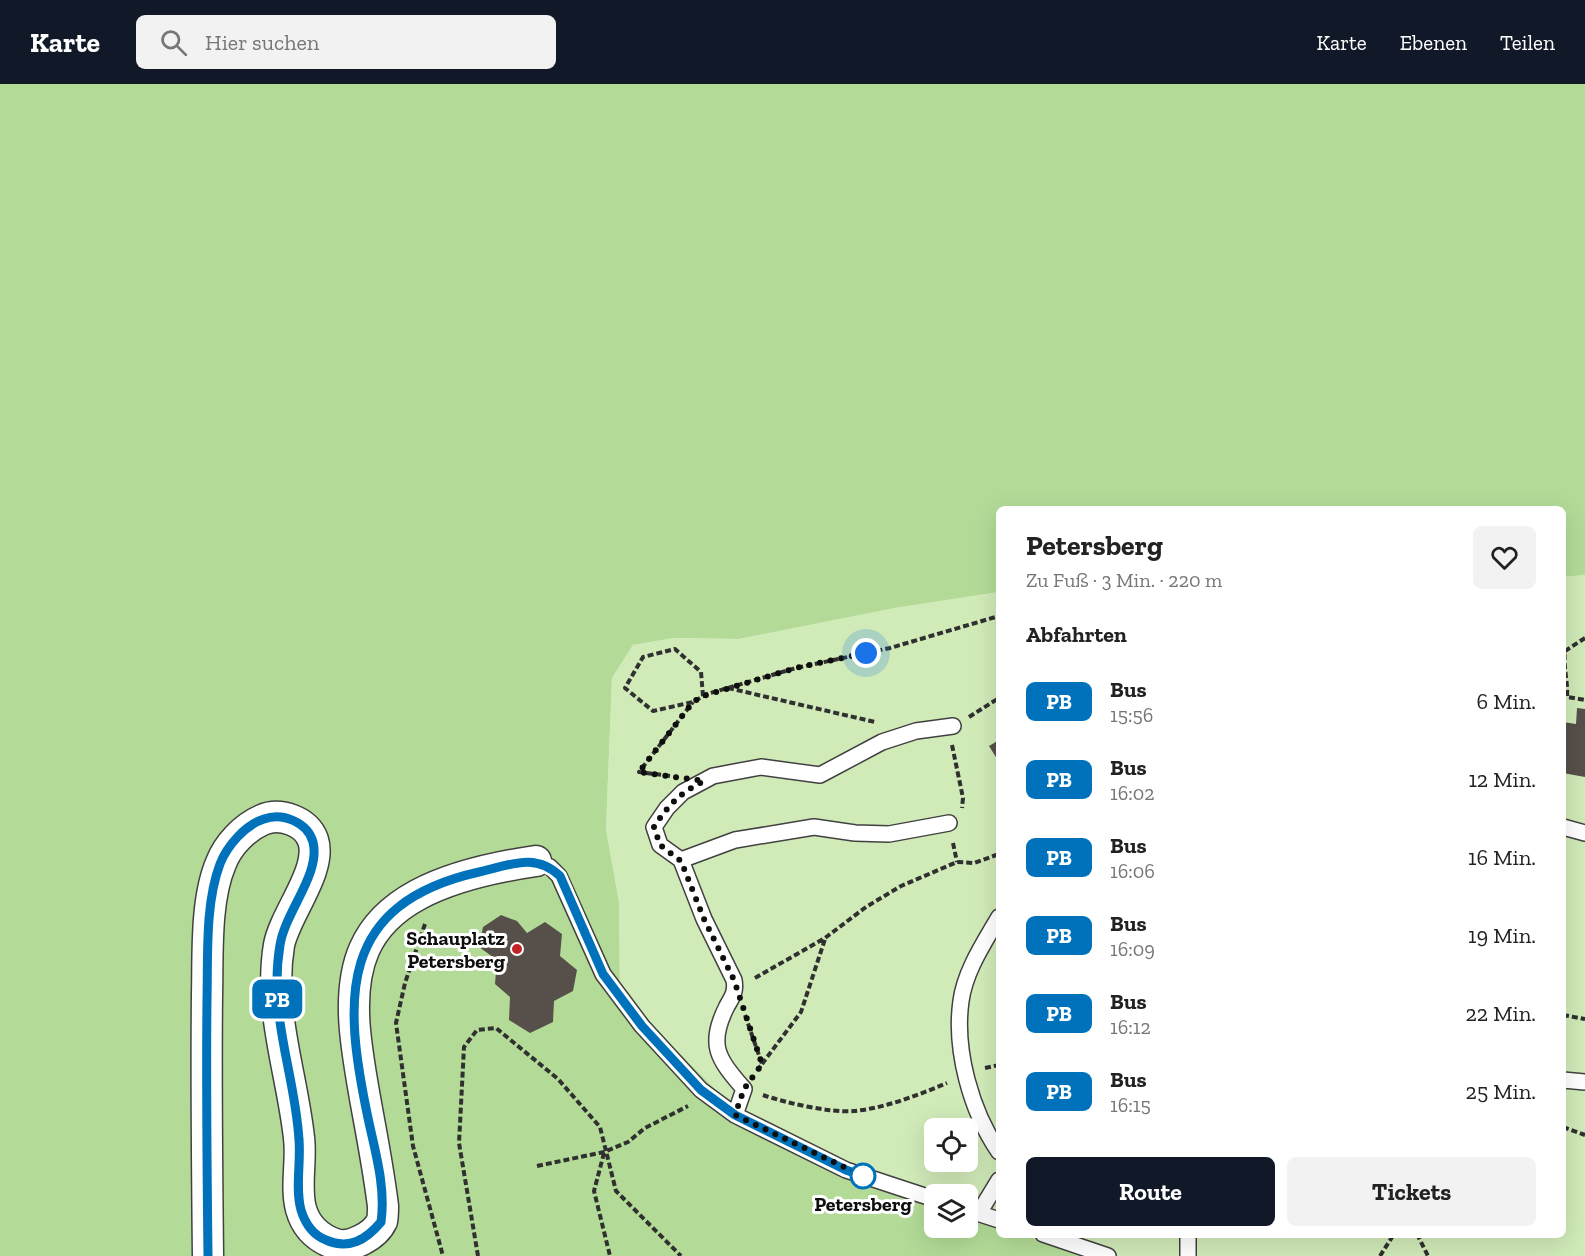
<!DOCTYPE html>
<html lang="de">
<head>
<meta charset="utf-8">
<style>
	body { margin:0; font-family:"Zilla Slab",serif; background:#f2f2f2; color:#222; height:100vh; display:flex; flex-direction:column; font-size:22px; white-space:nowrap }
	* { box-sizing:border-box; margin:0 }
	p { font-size:20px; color:#767676 }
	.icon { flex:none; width:33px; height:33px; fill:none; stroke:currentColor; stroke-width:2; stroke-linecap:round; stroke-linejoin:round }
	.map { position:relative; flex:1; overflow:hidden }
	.details { position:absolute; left:996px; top:422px; width:570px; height:732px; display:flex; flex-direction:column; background:#fff; border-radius:9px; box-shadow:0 6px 24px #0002 }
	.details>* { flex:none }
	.badge { padding:0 12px; border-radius:9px; font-size:21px; line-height:39px }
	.controls { position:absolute; left:924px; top:1034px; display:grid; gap:12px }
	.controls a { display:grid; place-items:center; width:54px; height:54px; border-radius:9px; background:#fff; box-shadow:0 6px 24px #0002; font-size:30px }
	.you { position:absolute; width:30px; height:30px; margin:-15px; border:4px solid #fff; border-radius:50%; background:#1a73e8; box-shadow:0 0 0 9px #1a73e833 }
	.map>.badge { position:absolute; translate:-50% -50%; box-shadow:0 0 0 3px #fff }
	h2 { padding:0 30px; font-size:22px; line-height:54px }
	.round { display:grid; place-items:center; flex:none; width:63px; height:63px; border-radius:9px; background:#f2f2f2 }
	.headline { display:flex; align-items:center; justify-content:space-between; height:102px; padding:0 30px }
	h1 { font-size:28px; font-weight:700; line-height:45px }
	.action { display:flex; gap:12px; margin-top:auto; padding:12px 30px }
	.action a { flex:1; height:69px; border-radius:9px; background:#111827; color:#fff; font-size:24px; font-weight:700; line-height:69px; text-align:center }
	.action a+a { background:#f2f2f2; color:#222 }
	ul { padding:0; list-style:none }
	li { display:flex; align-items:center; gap:18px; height:78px; padding:0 30px }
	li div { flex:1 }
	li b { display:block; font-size:22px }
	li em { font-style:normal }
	li .badge { min-width:66px; font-weight:700; text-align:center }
	header { display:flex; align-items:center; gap:36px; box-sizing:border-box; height:84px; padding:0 30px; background:#111827; color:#fff }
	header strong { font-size:28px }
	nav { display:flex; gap:33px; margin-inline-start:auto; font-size:21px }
	.search { width:420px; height:54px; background:#f2f2f2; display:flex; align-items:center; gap:15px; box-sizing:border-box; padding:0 21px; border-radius:9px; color:#767676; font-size:22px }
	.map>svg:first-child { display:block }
	.green { fill:#d0eab8; fill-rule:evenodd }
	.forest { fill:#b3db97 }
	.building { fill:#574f4a }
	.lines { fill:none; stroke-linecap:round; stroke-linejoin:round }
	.lane-casing { stroke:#414141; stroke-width:18 }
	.street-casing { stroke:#414141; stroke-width:33 }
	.path { stroke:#303030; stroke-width:4; stroke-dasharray:6 3; stroke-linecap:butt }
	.lane { stroke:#fff; stroke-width:15 }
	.street { stroke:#fff; stroke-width:30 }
	.line-casing { stroke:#fff; stroke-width:14 }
	.line { stroke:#0072bc; stroke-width:9 }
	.walk { stroke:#0e0e0e; stroke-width:6; stroke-dasharray:0 10.8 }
	.poi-dot { fill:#c02326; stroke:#fff; stroke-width:2 }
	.stop-dot { fill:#fff; stroke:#0072bc; stroke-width:3 }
	.labels { text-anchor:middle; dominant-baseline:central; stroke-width:6; stroke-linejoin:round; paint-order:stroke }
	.poi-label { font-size:20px; font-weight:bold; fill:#0e0e0e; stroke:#fff; text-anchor:end }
	.stop-label { font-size:20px; font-weight:bold; fill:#0e0e0e; stroke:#fff }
</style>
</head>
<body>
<header>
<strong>Karte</strong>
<div class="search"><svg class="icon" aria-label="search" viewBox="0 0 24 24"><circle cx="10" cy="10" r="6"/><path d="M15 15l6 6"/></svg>Hier suchen</div>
<nav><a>Karte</a><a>Ebenen</a><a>Teilen</a></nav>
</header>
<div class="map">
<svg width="1585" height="1172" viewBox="0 0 1585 1172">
	<rect width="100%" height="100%" fill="#fffcef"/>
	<path class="green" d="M1585,491V1172H1079L1025,1151L1563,1150V493Z
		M999,508V1141L968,1129V1110H934L871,1092L729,1019L620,909L619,818L606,745L612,594L633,561L674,554L739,555L895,524ZM934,1044H968V1077H934Z"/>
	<path class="forest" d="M0,0H1585V491L1563,493V424H999V508L895,524L739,555L674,554L633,561L612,594L606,745L619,818L620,909L729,1019L871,1092L934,1116V1143H968V1129L999,1141V1150L1025,1151L1079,1172H0Z"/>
	<path class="building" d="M1577,624L1585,625V693L1563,689V638L1576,640Z
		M999,656V678L989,662Z
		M501,831L517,837L527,849L545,838L562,850L560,872L577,886L573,907L554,917L553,938L530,949L509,936L510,913L495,900L497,876L479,863L483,843Z"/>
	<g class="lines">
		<g class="lane-casing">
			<path id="lane" d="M1563,743L1585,749
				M681,776L735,756L814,743L855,749L889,750L949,739
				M536,777L550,783L559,792L603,890L642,942L701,1006L735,1031L846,1086L934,1115
				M999,833C984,859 965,887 961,917C954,966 971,1027 999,1068
				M1563,996L1585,998
				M735,1031L744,1005C718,975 707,961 727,922C733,912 736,907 734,896L704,835L681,776L660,761L654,743L667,724L683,708L713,692L761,683L820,691L882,658L916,647L953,642
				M968,1126L999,1136
				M979,1129L999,1096
				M1043,1150L1108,1172
				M1188,1150V1172"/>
		</g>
		<g class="street-casing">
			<path id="street" d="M208,1172C207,1085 206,998 207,911C208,872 205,816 221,779C228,761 244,744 262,736C280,728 306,737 313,756C323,786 285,830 279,861C268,927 292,989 299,1054C302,1076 295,1103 301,1125C306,1143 318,1154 335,1160C350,1165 375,1152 382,1137C383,1133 383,1126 383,1122C360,937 283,814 536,777"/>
		</g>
		<path class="path" d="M1585,554L1565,567C1563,583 1568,596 1567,613L1585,616
			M728,604L875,638
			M703,612L701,588L675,565L643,573L625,604L653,627L693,618L707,610L796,584L890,564L999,532
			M969,633L999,614
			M952,661L963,714L962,724
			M670,692L639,688L693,618
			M953,759L957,778
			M425,840L405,899L396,939L413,1062L443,1172
			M755,894L825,854L866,823L901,802L957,778L974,779L999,770
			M745,931L762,980L756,988
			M1563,931L1585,935
			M762,980L801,928L825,855
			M985,984L999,981
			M763,1011C786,1019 830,1029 854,1027C886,1024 918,1011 947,999
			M1563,1043L1585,1051
			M604,1069L594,1107L610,1172
			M537,1082L604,1068L628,1058L645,1044L688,1022
			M1417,1150L1428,1172
			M478,1172L459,1059L464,963L477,946L496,944L558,995L600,1043L616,1107L681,1172
			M1380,1172L1394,1150"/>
		<use href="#lane" class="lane"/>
		<use href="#street" class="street"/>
	</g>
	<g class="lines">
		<g class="line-casing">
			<path id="line" d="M208,1172C207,1086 206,1001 207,915C208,874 205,819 220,780C227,762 245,741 264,735C283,728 308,739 313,758C321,790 285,828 280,861C268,932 295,989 299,1056C301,1078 295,1105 301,1126C305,1139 313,1151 326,1156C349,1166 366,1156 381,1138C386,1103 375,1067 368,1034C343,915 337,820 479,788C510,781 535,768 560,792L603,890L642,942L701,1006L735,1031L846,1086L863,1092"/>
		</g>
		<use href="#line" class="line"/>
		<path class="walk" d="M863,1092L735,1031L744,1005L762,980L734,896L704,835L681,777L660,761L654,743C668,721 681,708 704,697L639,688L693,618L703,612L796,584L866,569"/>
	</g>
	<circle class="poi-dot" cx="517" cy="865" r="6"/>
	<circle class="stop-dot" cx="863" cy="1092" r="12"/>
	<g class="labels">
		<g class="poi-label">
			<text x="505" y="854">Schauplatz<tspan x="505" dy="23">Petersberg</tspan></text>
		</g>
		<g class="stop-label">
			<text x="863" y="1120">Petersberg</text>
		</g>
	</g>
</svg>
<div class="controls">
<a><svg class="icon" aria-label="locate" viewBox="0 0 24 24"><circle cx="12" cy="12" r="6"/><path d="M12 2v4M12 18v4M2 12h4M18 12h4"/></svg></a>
<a><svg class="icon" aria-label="layers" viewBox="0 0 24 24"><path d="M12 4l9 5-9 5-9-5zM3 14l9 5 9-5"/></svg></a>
</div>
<div class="you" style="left:866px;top:569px"></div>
<b class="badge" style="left:277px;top:915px;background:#0072bc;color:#fff">PB</b>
<section class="details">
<div class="headline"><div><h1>Petersberg</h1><p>Zu Fuß · 3 Min. · 220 m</p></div><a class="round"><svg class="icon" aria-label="heart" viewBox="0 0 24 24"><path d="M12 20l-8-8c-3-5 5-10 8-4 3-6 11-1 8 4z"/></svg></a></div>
<h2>Abfahrten</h2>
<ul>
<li><span class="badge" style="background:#0072bc;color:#fff">PB</span><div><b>Bus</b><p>15:56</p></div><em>6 Min.</em></li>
<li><span class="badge" style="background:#0072bc;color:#fff">PB</span><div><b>Bus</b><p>16:02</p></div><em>12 Min.</em></li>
<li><span class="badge" style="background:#0072bc;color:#fff">PB</span><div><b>Bus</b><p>16:06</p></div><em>16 Min.</em></li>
<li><span class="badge" style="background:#0072bc;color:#fff">PB</span><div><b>Bus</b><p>16:09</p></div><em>19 Min.</em></li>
<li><span class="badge" style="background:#0072bc;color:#fff">PB</span><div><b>Bus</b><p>16:12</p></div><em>22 Min.</em></li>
<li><span class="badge" style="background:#0072bc;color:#fff">PB</span><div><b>Bus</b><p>16:15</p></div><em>25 Min.</em></li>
</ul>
<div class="action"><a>Route</a><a>Tickets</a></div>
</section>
</div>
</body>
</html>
